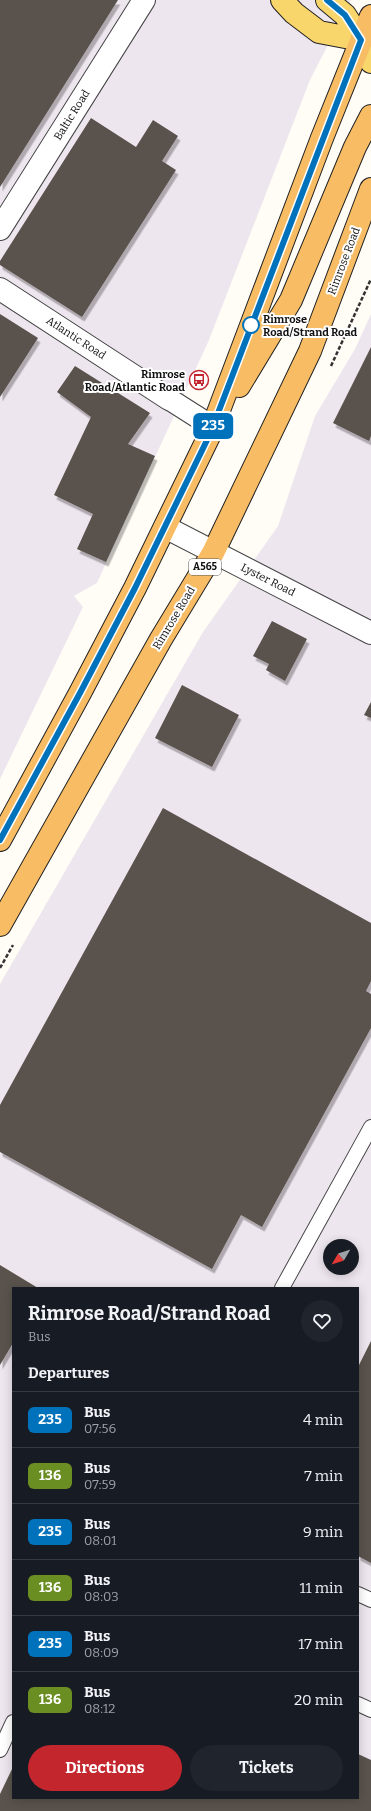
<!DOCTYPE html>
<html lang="en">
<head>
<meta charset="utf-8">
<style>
	body { margin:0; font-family:Bitter,serif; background:#20242c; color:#f1f3f6; height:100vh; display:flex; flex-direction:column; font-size:15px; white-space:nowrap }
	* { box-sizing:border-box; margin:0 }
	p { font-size:13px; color:#9ea1a6 }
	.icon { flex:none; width:22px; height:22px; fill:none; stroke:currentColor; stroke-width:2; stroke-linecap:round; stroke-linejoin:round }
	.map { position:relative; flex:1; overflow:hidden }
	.side { position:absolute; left:12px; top:1287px; width:347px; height:512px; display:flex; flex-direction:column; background:#171b24; border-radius:0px; box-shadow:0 2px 10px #0003 }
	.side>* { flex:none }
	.badge { padding:0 8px; border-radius:6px; font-size:14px; line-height:26px }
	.needle { width:26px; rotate:231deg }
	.controls { position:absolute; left:323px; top:1239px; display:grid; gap:8px }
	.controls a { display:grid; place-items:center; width:36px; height:36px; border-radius:50%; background:#171b24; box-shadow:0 2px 10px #0003; font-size:20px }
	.map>.badge { position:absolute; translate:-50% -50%; box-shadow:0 0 0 2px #fff }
	h2 { padding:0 16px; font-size:15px; line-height:36px }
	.round { display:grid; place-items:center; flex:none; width:42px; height:42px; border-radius:21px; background:#20242c }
	.overview { display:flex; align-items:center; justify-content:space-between; height:68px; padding:0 16px }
	h1 { font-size:19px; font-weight:700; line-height:30px }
	.cta { display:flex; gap:8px; margin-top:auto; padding:8px 16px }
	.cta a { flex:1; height:46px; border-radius:24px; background:#c4262e; color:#fff; font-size:16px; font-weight:700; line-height:46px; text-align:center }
	.cta a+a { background:#20242c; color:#f1f3f6 }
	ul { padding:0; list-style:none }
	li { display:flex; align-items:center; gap:12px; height:56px; padding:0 16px; border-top:1px solid #363941 }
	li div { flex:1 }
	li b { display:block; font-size:15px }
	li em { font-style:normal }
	li .badge { min-width:44px; font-weight:700; text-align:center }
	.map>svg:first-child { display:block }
	.industrial { fill:#eee6ef; fill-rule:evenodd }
	.building { fill:#5a524d; filter:url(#shadow) }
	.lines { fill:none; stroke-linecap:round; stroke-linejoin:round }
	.service-casing { stroke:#444; stroke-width:16 }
	.pedestrian-casing { stroke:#444; stroke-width:23 }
	.minor-casing { stroke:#444; stroke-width:24 }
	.primary-casing { stroke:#222; stroke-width:24 }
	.trunk-casing { stroke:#222; stroke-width:24 }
	.path { stroke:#333; stroke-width:2.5; stroke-dasharray:4 2; stroke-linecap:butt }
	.service { stroke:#fff; stroke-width:14 }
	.pedestrian { stroke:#fff; stroke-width:21 }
	.minor { stroke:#fff; stroke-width:22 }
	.primary { stroke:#f9d66b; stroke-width:22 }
	.trunk { stroke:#f7bc64; stroke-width:22 }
	.line-casing { stroke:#fff; stroke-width:9 }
	.line { stroke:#0072bc; stroke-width:6 }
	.stop-dot { fill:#fff; stroke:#0072bc; stroke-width:2 }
	.labels { text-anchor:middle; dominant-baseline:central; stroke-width:4; stroke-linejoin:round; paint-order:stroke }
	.shield { fill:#fff; stroke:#585858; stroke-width:1 }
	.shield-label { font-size:10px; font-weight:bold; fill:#111 }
	.street-label { font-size:11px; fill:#111; stroke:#fff }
	.stop-label { font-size:11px; font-weight:bold; fill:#111; stroke:#fff; text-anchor:start }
	.poi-label { font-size:11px; font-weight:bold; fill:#111; stroke:#fff; text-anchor:end }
</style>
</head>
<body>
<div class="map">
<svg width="371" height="1811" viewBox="0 0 371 1811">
	<defs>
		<filter id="shadow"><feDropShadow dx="2.5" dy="4.5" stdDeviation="0" flood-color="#0004"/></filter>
	</defs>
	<rect width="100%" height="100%" fill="#fffdf5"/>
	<path class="industrial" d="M0,0H351L310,80L209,340L97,583L74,596L83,607L0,779Z
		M371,314V1811H0V1365L13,1343V1798H358V1288H38L0,1265V984L203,632L278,526L315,416L355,349ZM330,1246H352V1268H330Z"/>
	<path class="building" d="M0,0H118L0,187Z
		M91,118L136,147L153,120L178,136L162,161L176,170L82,317L0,265V261Z
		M0,314L38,338L0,397Z
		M371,347V436L369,441L333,423Z
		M75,366L150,413L128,444L155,456L106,562L77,549L93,514L54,495L91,417L57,392Z
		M272,621L307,639L285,681L266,670L269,664L253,656Z
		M182,685L239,715L212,767L155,738Z
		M371,702V718L364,715Z
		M163,808L371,923V981L366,991L371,994V1028L262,1227L241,1215L212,1269L0,1152V1105Z
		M0,1265L38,1288H13V1343L0,1365Z
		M371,1341V1563L358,1556V1367Z
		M358,1754L371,1760V1811H0V1794L13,1767V1798H358Z"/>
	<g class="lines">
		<g class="service-casing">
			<path id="service" d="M282,1288L371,1127
				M358,1594L371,1600
				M358,1704L371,1710
				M0,1750L13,1722"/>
		</g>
		<g class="pedestrian-casing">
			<path id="pedestrian" d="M169,399L213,427"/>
		</g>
		<g class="minor-casing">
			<path id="minor" d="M0,229L144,0
				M0,289L169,399
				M165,527L371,633"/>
		</g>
		<g class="primary-casing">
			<path id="primary" d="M282,0L294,13L319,32L361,40
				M327,0L345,15L361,40L371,62"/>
		</g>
		<g class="trunk-casing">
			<path id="trunk" d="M239,386L291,300L355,147L371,116
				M0,840L80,693L135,588L210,434L322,138L371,16
				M0,925L161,639L213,553L310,351L371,189"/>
		</g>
		<path class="path" d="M331,366L371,279
			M0,968L13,945"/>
		<use href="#service" class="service"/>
		<use href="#pedestrian" class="pedestrian"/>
		<use href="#minor" class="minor"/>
		<use href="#primary" class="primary"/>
		<use href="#trunk" class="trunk"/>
	</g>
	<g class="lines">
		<g class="line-casing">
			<path id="line" d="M0,840L80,693L135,588L210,434L361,40L345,15L327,0"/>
		</g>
		<use href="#line" class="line"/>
	</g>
	<defs>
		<g id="bus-ring" transform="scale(1)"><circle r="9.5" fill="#fff" stroke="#c4262e" stroke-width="1.5"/><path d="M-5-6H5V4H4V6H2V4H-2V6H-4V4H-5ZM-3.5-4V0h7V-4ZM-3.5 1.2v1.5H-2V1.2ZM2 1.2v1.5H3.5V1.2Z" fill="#c4262e"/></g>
	</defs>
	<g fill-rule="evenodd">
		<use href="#bus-ring" x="199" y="380"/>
	</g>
	<circle class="stop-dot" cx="251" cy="325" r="8"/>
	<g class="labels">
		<rect class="shield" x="189" y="559" width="32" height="16" rx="3"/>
		<g class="shield-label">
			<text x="205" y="567">A565</text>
		</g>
		<g class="street-label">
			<text transform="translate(72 115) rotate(-58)">Baltic Road</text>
			<text transform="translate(344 261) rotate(-69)">Rimrose Road</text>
			<text transform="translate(76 338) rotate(33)">Atlantic Road</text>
			<text transform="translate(268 580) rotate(27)">Lyster Road</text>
			<text transform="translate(174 618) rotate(-59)">Rimrose Road</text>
		</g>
		<g class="stop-label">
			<text x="263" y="319">Rimrose<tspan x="263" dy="13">Road/Strand Road</tspan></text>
		</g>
		<g class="poi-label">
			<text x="185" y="374">Rimrose<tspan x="185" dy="13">Road/Atlantic Road</tspan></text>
		</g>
	</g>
</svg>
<div class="controls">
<a><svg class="needle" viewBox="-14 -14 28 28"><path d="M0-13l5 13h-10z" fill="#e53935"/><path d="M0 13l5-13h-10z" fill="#9ea1a6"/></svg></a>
</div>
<b class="badge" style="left:213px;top:426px;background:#0072bc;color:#fff">235</b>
<section class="side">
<div class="overview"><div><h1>Rimrose Road/Strand Road</h1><p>Bus</p></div><a class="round"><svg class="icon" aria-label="heart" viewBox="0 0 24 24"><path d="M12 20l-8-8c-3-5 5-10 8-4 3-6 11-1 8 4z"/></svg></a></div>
<h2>Departures</h2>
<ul>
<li><span class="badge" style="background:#0072bc;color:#fff">235</span><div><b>Bus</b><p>07:56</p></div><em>4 min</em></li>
<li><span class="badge" style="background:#6b8e23;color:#fff">136</span><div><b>Bus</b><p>07:59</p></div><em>7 min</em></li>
<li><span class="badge" style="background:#0072bc;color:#fff">235</span><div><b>Bus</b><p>08:01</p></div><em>9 min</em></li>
<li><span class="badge" style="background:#6b8e23;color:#fff">136</span><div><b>Bus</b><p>08:03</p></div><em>11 min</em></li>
<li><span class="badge" style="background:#0072bc;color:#fff">235</span><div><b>Bus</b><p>08:09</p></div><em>17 min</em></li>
<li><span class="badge" style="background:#6b8e23;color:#fff">136</span><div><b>Bus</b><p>08:12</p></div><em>20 min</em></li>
</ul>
<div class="cta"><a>Directions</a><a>Tickets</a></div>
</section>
</div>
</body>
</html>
